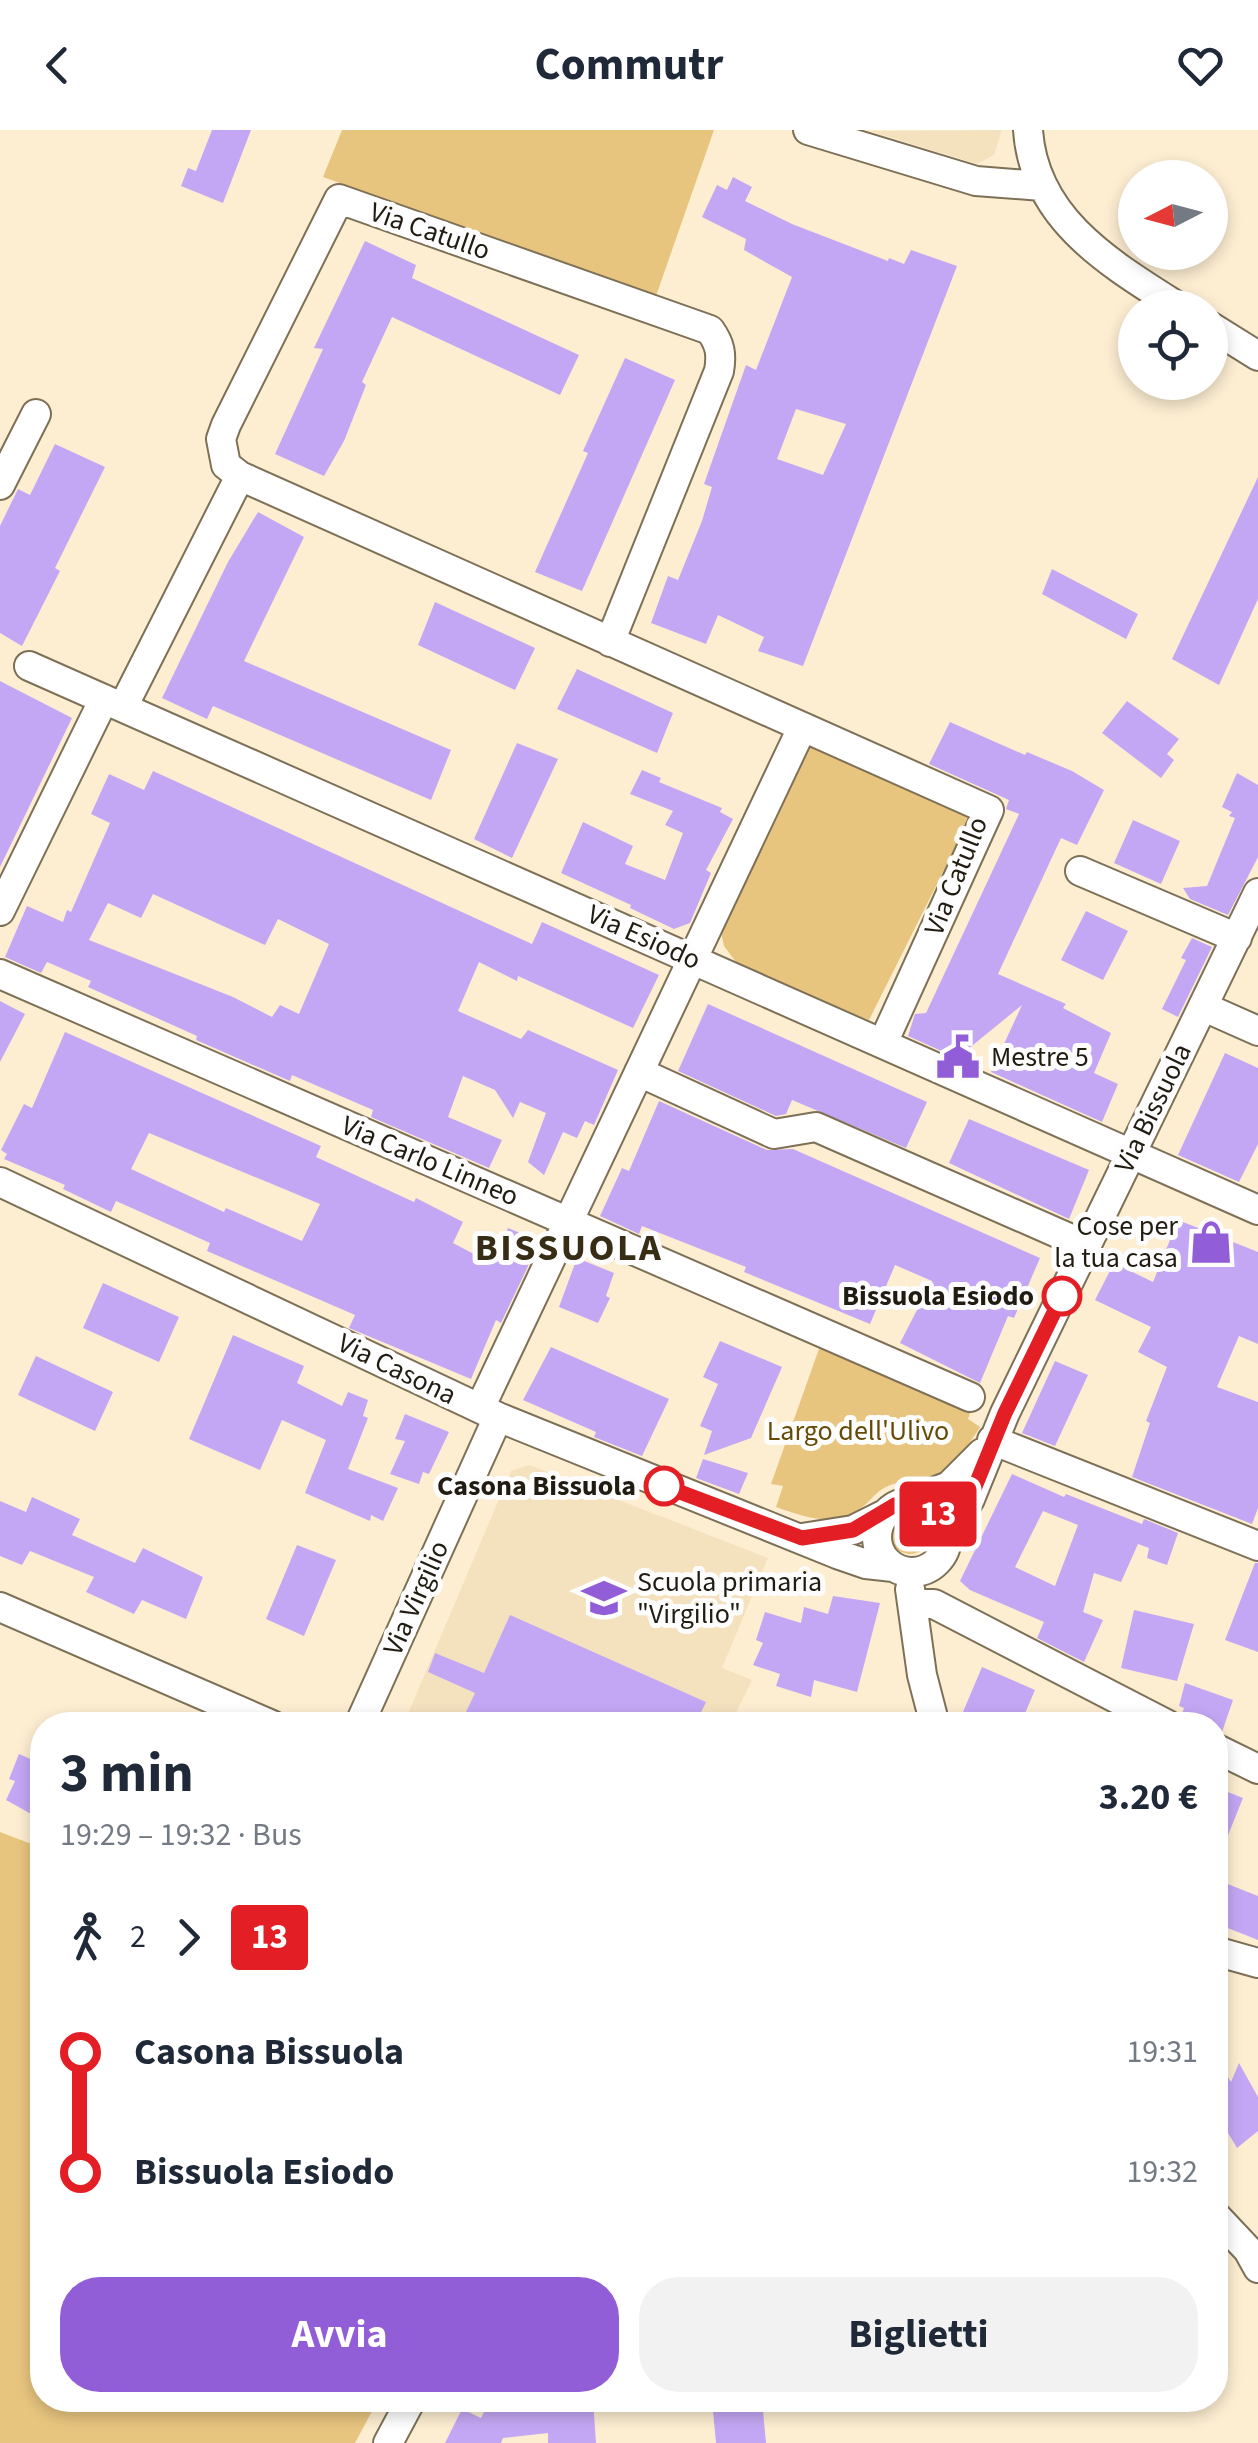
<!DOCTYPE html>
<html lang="it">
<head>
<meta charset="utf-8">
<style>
	body { margin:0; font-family:"Source Sans 3",sans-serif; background:#f2f2f3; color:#1f2937; height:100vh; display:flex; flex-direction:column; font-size:38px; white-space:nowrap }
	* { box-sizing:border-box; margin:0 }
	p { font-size:32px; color:#747a83 }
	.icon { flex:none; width:55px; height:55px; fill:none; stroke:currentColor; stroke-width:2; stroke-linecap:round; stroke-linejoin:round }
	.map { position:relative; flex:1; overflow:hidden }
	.sheet { position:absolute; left:30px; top:1582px; width:1198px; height:700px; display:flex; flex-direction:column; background:#fff; border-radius:40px; box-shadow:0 5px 15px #0003 }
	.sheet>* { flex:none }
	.badge { padding:0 20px; border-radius:8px; font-size:35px; line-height:65px }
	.needle { width:65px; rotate:264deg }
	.fabs { position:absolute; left:1118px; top:30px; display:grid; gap:20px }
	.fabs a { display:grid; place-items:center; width:110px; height:110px; border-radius:50%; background:#fff; box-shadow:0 5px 15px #0003; font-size:50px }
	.map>.badge { position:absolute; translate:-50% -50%; box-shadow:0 0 0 5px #fff }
	.legs { display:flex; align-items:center; gap:15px; height:110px; padding:0 30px; font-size:32px }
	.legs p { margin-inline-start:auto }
	.head { display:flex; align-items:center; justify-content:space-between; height:170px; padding:0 30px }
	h1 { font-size:55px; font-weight:700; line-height:75px }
	.primary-button { display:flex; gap:20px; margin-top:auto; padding:20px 30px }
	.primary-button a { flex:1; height:115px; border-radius:40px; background:#925ed7; color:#fff; font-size:40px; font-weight:700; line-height:115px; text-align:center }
	.primary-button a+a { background:#f2f2f3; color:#1f2937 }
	ul { padding:0 30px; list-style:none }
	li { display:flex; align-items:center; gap:35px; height:120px; font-size:38px }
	li i { display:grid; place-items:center; width:15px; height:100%; margin:0 12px; background:currentColor }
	li i::after { content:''; width:25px; height:25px; margin:-12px; border:8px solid; border-radius:50%; background:#fff }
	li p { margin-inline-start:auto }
	li:first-child i { background:linear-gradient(#0000 50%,currentColor 0) }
	li:last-child i { background:linear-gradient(currentColor 50%,#0000 0) }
	header { display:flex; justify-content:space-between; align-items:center; height:130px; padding:0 30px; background:#fff; font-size:45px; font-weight:700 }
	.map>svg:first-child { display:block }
	.built { fill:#f4e2bf }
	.green { fill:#e8c57f }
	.building { fill:#c4a7f4; fill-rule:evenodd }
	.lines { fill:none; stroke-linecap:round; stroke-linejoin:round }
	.minor-casing { stroke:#7d7057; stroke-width:32 }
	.minor { stroke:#fff; stroke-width:28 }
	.line-1-casing { stroke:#fff; stroke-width:22 }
	.line-1 { stroke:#e31e24; stroke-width:15 }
	.stop-1-dot { fill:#fff; stroke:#e31e24; stroke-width:5 }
	.labels { text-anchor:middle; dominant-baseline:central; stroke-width:10; stroke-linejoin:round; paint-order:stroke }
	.street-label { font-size:28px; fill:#211c12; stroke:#fdfdfd }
	.poi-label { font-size:28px; fill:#211c12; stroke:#fdfdfd; text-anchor:start }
	.stop-label { font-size:28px; font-weight:bold; fill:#211c12; stroke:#fdfdfd; text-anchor:end }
	.park-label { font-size:28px; fill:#654b06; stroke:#fdfdfd }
	.district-label { font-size:38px; font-weight:bold; letter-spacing:2.5px; fill:#372c15; stroke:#fdfdfd }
</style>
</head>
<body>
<header><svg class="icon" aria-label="back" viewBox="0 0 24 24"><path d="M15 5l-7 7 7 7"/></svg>Commutr<svg class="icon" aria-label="heart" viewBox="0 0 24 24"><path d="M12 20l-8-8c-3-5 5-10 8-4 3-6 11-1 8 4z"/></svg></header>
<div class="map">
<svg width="1258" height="2313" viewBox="0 0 1258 2313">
	<rect width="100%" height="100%" fill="#fdeed2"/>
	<path class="built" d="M1002,0L994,25L977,34L870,1Z
		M529,1335L768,1428L722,1538L752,1550L730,1595L404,1593L511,1341Z"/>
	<path class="green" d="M342,0H714L656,166L323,47Z
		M810,613L971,686L869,890L742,840L724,816L721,802Z
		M820,1216L971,1281L968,1289L980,1297C968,1316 949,1346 926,1351C913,1354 900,1350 888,1356C874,1362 870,1373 858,1380C833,1398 802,1386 776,1377L783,1356L771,1354Z
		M891 1405a19 19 0 1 1 38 0a19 19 0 1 1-38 0Z
		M0,1702L42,1718V2270H378L355,2313H0Z"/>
	<path class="building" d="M212,0H251L223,73L181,56L188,38L196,41Z
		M733,47L752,57L745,71L792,94L888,131L889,128L904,134L911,120L957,136L803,536L758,521L764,507L718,485L706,514L651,493L668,446L678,450L702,391L712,357L704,354L746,235L756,240L792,147L744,120L746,109L702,87L717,55L727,60ZM796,279L846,294L823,345L777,329Z
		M365,111L416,135L412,148L579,225L560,265L392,187L362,252L366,255L344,311L324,346L275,324L323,219L314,218Z
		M625,228L675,250L582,461L535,442L588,323L583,321Z
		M55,314L105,337L55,438L60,441L22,516L0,503V396L18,359L30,365Z
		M1258,347V469L1219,555L1172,529Z
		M258,382L304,407L244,531L451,620L431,670L213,576L207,589L162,568L228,432Z
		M1052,439L1138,484L1126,509L1042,464Z
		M435,472L535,518L515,560L418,515Z
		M577,539L673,583L657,623L557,579Z
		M0,551L72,588L0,737Z
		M1127,571L1179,609L1167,624L1174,630L1161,648L1102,603Z
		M950,592L1025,625L1027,622L1072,641L1104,660L1077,715L1061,708L998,844L1066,874L1063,878L1111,903L1094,943L1118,954L1102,992L991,942L1022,875L957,928L908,906L915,884L926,883L1019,684L1006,679L1009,670L929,634Z
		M517,613L558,629L512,728L474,709Z
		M642,640L661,648L659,652L722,678L720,682L733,689L706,740L711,743L690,793L674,799L630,778L631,775L561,743L583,692L633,716L625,734L665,750L683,703L665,695L673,681L630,664Z
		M153,641L532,814L542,792L659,845L633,898L518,846L517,851L479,832L458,881L521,909L528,900L618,940L594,995L585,991L577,1008L563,1002L544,1045L528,1032L546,983L520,972L513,988L495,960L463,946L448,987L502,1010L489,1038L371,987L373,980L292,945L290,951L196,910L197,906L88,857L91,851L47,832L41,843L5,827L27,776L63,792L67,780L71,782L110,693L91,684L109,644L144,660ZM153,764L265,815L278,789L329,814L299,884L280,875L272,887L233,867L89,810L108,773L141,788Z
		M1237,643L1258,655V727L1228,785L1190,769L1183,758L1207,756L1235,688L1229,686L1232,682L1222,677Z
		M1133,690L1180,711L1161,754L1114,733Z
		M1086,781L1128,801L1103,850L1061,830Z
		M1192,808L1212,817L1178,887L1162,879L1186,830L1181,828Z
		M0,871L25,884L0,932Z
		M708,874L927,972L906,1018L792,970L786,984L776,986L678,941Z
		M65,902L321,1016L316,1027L414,1072L416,1068L463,1092L453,1113L489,1132L498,1108L504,1110L508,1098L540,1111L501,1193L496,1190L471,1249L349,1198L355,1185L207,1121L210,1113L116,1071L111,1082L63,1059L65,1055L4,1029L7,1024L1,1020L24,974L32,978ZM149,1003L320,1074L302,1111L226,1078L224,1082L131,1039Z
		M1225,923L1258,938V1014L1239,1052L1178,1025Z
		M659,971L767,1020L793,1019L1040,1128L1014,1188L1008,1186L980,1253L900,1213L932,1151L895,1135L870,1194L744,1142L746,1137L642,1096L639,1104L600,1086L622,1038L629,1041Z
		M969,989L1089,1040L1069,1089L949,1033Z
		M1178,1090L1258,1122V1214L1239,1206L1217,1257L1258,1272V1378L1252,1394L1132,1347L1150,1293L1146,1291L1167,1237L1138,1222L1151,1197L1095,1170L1114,1133L1153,1152Z
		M577,1128L614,1143L606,1166L610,1168L598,1193L559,1177Z
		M103,1153L179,1187L159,1232L83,1198Z
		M233,1205L304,1236L297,1253L342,1276L348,1262L368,1270L363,1286L368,1288L348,1339L398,1358L383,1391L371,1385L370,1391L305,1363L326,1310L282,1290L260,1340L189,1309Z
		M720,1211L782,1237L751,1308L704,1325L712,1301L700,1296L718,1254L703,1247Z
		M551,1217L669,1269L642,1326L594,1307L596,1302L523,1270Z
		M36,1226L113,1262L95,1301L18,1265Z
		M1055,1231L1088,1245L1055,1316L1022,1303Z
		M405,1284L449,1302L429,1344L423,1342L419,1354L390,1344L405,1311L395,1309Z
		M703,1329L748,1343L739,1364L696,1348Z
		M1012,1344L1064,1367L1066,1364L1142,1394L1144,1389L1178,1403L1167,1435L1147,1428L1149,1418L1138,1414L1121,1452L1094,1443L1083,1482L1103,1490L1084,1532L1037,1508L1044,1492L970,1460L960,1451ZM1043,1381L1078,1395L1055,1456L1015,1437Z
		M32,1367L80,1389L72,1405L135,1433L143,1418L203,1447L186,1489L142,1470L134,1484L86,1462L94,1447L30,1421L22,1435L0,1426V1371L26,1382Z
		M297,1415L336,1430L304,1506L266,1489Z
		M1255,1433H1258V1522L1225,1510Z
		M833,1466L880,1473L857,1562L814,1550L811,1567L776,1556L780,1544L753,1535L763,1513L756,1510L765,1482L801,1493L804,1477L828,1484Z
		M1134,1480L1194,1494L1177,1551L1121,1538Z
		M510,1485L706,1572L695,1595H495L466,1582L475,1563L428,1542L435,1523L484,1543Z
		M982,1537L1035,1560L1020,1595H975L960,1589Z
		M1185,1553L1233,1570L1222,1602L1215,1600V1595L1185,1593L1182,1584L1184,1578L1179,1576Z
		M19,1624L42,1634V1690L6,1670L15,1651L9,1649Z
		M1215,1657L1243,1668L1216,1735L1215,1734Z
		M1215,1749L1258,1766V1810L1215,1793Z
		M1215,1927L1231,1952L1239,1933L1258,1967V2001L1237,2018L1215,1981Z
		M490,2270H593L596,2313H548V2303L503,2308L501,2313H445L462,2279L481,2288Z
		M712,2270H762L766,2313H716Z"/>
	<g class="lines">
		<g class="minor-casing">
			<path id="minor" d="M808,0L976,51L1042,56
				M1028,0C1034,90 1111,134 1180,178
				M1210,196L1258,226
				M0,355L36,284
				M610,512L719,241C722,224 720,214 710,200L339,69L226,295L221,309L226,335L240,346L989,680L883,913
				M29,536L1258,1080
				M123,577L240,346
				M1080,741L1237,808
				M0,781L104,569
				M0,844L970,1267
				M1204,877L1258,901
				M639,942L774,1004L816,997L1087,1116
				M0,1052L498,1287L837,1424L866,1434L893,1437
				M480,1278L802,598
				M992,1310L1258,1416
				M877 1407a35 35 0 1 1 70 0a35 35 0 1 1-70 0Z
				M908,1372L949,1356L982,1323
				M802,1408L853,1400L885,1384
				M947,1409L970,1369L1005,1283L1258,763
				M910,1459L922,1545L935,1595
				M914,1474H934L1168,1595
				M0,1477L272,1595
				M359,1595L498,1287
				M1215,1618L1258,1639
				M1215,1821L1258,1833
				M1216,2086L1248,2120L1258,2138
				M388,2313L411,2270"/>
		</g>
		<use href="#minor" class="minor"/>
	</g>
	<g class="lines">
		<g class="line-1-casing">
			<path id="line-1" d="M664,1356L802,1408L853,1400L895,1375L916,1372L930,1376L941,1387L947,1409L970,1369L1005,1283L1062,1166"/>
		</g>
		<use href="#line-1" class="line-1"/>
	</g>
	<defs>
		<g id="civic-bare" transform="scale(3.45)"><path d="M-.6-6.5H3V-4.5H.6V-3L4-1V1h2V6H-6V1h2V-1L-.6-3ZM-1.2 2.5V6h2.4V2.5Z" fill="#925ed7" stroke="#fdfdfd" stroke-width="2.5" paint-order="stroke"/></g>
		<g id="shop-bare" transform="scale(3.45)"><path d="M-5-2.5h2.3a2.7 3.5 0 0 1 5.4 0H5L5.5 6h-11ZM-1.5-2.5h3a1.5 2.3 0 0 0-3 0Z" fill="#925ed7" stroke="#fdfdfd" stroke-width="2.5" paint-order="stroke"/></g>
		<g id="school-bare" transform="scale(3.45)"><path d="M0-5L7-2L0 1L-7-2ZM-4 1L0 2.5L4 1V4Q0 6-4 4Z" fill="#925ed7" stroke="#fdfdfd" stroke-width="2.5" paint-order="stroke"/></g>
	</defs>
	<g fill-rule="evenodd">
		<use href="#civic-bare" x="958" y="927"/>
		<use href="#shop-bare" x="1211" y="1112"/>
		<use href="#school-bare" x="604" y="1468"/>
	</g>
	<g class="stop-1-dot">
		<circle cx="1062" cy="1166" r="18"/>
		<circle cx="664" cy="1356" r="18"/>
	</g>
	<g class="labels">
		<g class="street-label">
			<text transform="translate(430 101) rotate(19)">Via Catullo</text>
			<text transform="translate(956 746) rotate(-68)">Via Catullo</text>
			<text transform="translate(644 807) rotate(24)">Via Esiodo</text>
			<text transform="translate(1153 978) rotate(-64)">Via Bissuola</text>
			<text transform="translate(430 1031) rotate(23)">Via Carlo Linneo</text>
			<text transform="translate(397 1239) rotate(26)">Via Casona</text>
			<text transform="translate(416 1468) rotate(-66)">Via Virgilio</text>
		</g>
		<g class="poi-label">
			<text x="991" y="927">Mestre 5</text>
			<text x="1178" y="1096" text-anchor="end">Cose per<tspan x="1178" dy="32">la tua casa</tspan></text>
			<text x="637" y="1452">Scuola primaria<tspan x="637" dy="32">"Virgilio"</tspan></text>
		</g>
		<g class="stop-label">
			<text x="1034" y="1166">Bissuola Esiodo</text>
			<text x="636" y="1356">Casona Bissuola</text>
		</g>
		<g class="park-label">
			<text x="858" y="1301">Largo dell'Ulivo</text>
		</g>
		<g class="district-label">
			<text x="569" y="1118">BISSUOLA</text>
		</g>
	</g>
</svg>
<div class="fabs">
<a><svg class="needle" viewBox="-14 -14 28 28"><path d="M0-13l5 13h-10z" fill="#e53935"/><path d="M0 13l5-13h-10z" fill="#747a83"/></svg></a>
<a><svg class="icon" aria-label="locate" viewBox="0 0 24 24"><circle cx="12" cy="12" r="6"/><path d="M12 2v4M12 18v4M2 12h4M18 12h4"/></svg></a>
</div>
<b class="badge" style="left:938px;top:1384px;background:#e31e24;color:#fff">13</b>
<section class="sheet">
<div class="head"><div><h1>3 min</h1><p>19:29 – 19:32 · Bus</p></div><b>3.20 €</b></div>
<div class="legs"><svg class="icon" aria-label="walk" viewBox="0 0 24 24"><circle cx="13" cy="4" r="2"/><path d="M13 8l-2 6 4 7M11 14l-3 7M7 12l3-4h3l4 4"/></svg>2<svg class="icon" aria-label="forward" viewBox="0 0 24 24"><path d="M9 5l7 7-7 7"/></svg><b class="badge" style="background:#e31e24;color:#fff">13</b></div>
<ul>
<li><i style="color:#e31e24"></i><b>Casona Bissuola</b><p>19:31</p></li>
<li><i style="color:#e31e24"></i><b>Bissuola Esiodo</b><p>19:32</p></li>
</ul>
<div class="primary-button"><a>Avvia</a><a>Biglietti</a></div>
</section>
</div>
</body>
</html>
